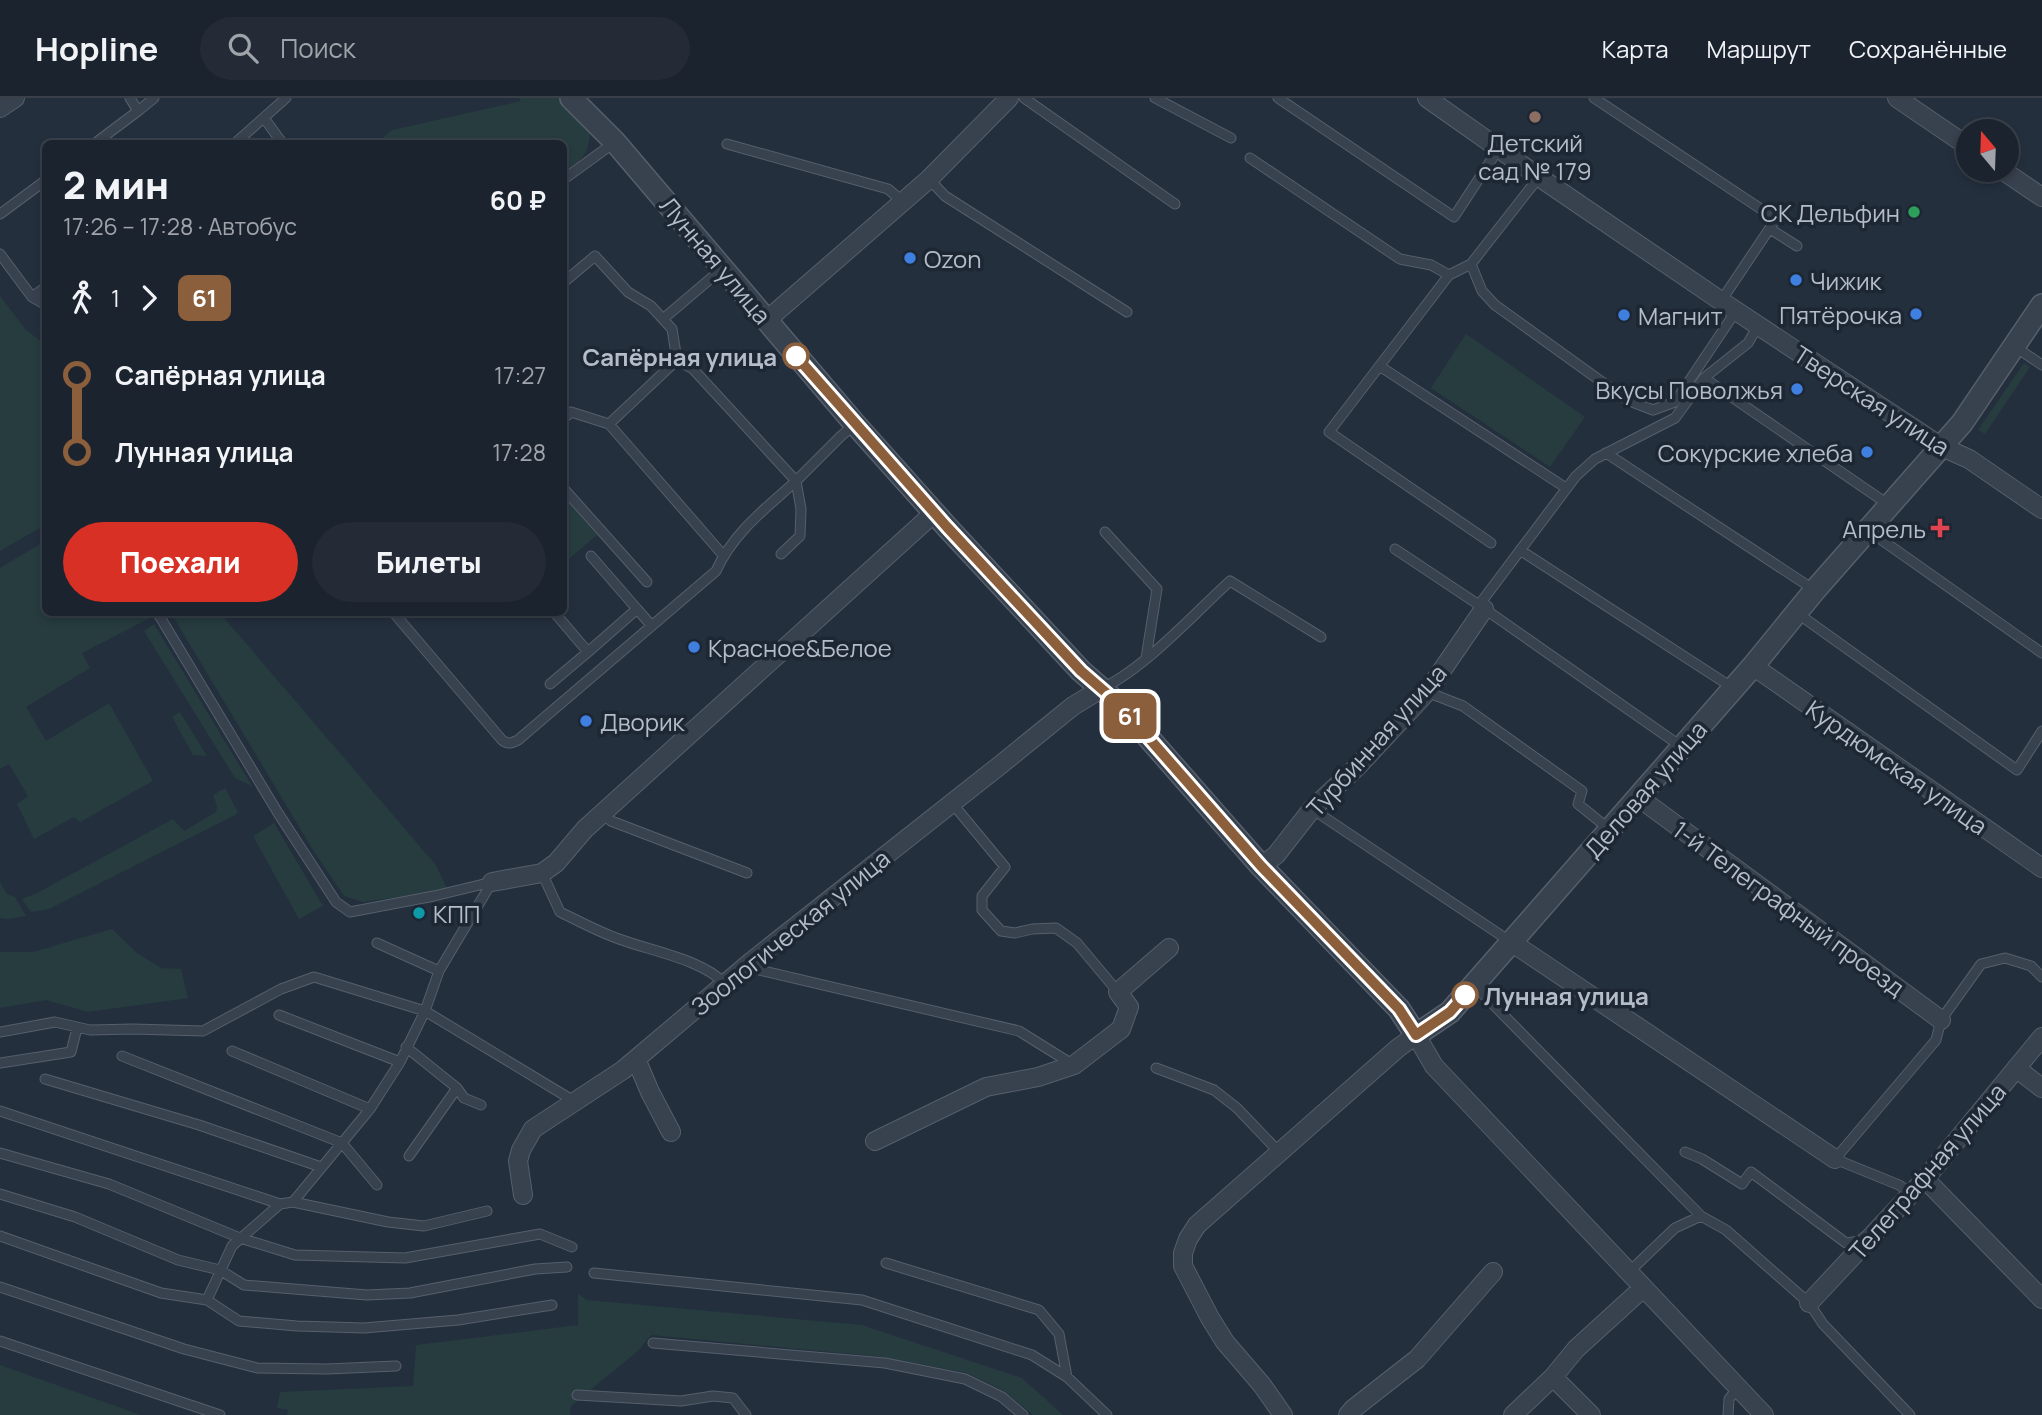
<!DOCTYPE html>
<html lang="ru">
<head>
<meta charset="utf-8">
<style>
	body { margin:0; font-family:Manrope,sans-serif; background:#242b36; color:#f1f3f6; height:100vh; display:flex; flex-direction:column; font-size:26px; white-space:nowrap }
	* { box-sizing:border-box; margin:0 }
	p { font-size:23px; color:#a0a4aa }
	.icon { flex:none; width:38px; height:38px; fill:none; stroke:currentColor; stroke-width:2; stroke-linecap:round; stroke-linejoin:round }
	.map { position:relative; flex:1; overflow:hidden }
	.drawer { position:absolute; left:42px; top:42px; width:525px; height:476px; display:flex; flex-direction:column; background:#1b232e; border-radius:10px; box-shadow:0 4px 10px #0003,0 0 0 2px #39404a }
	.drawer>* { flex:none }
	.badge { padding:0 14px; border-radius:10px; font-size:24px; line-height:46px }
	.needle { width:46px; rotate:341deg }
	.buttons { position:absolute; left:1956px; top:21px; display:grid; gap:14px }
	.buttons a { display:grid; place-items:center; width:63px; height:63px; border-radius:50%; background:#1b232e; box-shadow:0 4px 10px #0003,0 0 0 2px #39404a; font-size:35px }
	.map>.badge { position:absolute; translate:-50% -50%; box-shadow:0 0 0 4px #fff }
	.legs { display:flex; align-items:center; gap:10px; height:77px; padding:0 21px; font-size:23px }
	.legs p { margin-inline-start:auto }
	.headline { display:flex; align-items:center; justify-content:space-between; height:119px; padding:0 21px }
	h1 { font-size:38px; font-weight:800; line-height:52px }
	.button { display:flex; gap:14px; margin-top:auto; padding:14px 21px }
	.button a { flex:1; height:80px; border-radius:42px; background:#d93025; color:#fff; font-size:28px; font-weight:800; line-height:80px; text-align:center }
	.button a+a { background:#242b36; color:#f1f3f6 }
	ul { padding:0 21px; list-style:none }
	li { display:flex; align-items:center; gap:24px; height:77px; font-size:26px }
	li i { display:grid; place-items:center; width:10px; height:100%; margin:0 9px; background:currentColor }
	li i::after { content:''; width:18px; height:18px; margin:-9px; border:5px solid; border-radius:50%; background:#1b232e }
	li p { margin-inline-start:auto }
	li:first-child i { background:linear-gradient(#0000 50%,currentColor 0) }
	li:last-child i { background:linear-gradient(currentColor 50%,#0000 0) }
	header { display:flex; align-items:center; gap:42px; box-sizing:border-box; height:98px; padding:0 35px; background:#1b232e; border-bottom:2px solid #39404a }
	header strong { font-size:33px }
	nav { display:flex; gap:38px; margin-inline-start:auto; font-size:24px }
	.search { width:490px; height:63px; background:#242b36; display:flex; align-items:center; gap:18px; box-sizing:border-box; padding:0 24px; border-radius:38px; color:#a0a4aa; font-size:26px }
	.map>svg:first-child { display:block }
	.green { fill:#263c3f }
	.lines { fill:none; stroke-linecap:round; stroke-linejoin:round }
	.service-casing { stroke:#565f6c; stroke-width:11 }
	.minor-casing { stroke:#565f6c; stroke-width:20 }
	.tertiary-casing { stroke:#565f6c; stroke-width:24 }
	.service { stroke:#38414e; stroke-width:9 }
	.minor { stroke:#38414e; stroke-width:18 }
	.tertiary { stroke:#38414e; stroke-width:21 }
	.line-1-casing { stroke:#fff; stroke-width:16 }
	.line-1 { stroke:#8b5e3c; stroke-width:10 }
	.education-dot { fill:#8d6e63; stroke:#1d2633; stroke-width:2.5 }
	.leisure-dot { fill:#2e9e5b; stroke:#1d2633; stroke-width:2.5 }
	.shop-dot { fill:#3f7fe0; stroke:#1d2633; stroke-width:2.5 }
	.stop-1-dot { fill:#fff; stroke:#8b5e3c; stroke-width:3.5 }
	.health-dot { fill:#e0444e; stroke:#1d2633; stroke-width:2.5 }
	.culture-dot { fill:#0f9aa8; stroke:#1d2633; stroke-width:2.5 }
	.labels { text-anchor:middle; dominant-baseline:central; stroke-width:7; stroke-linejoin:round; paint-order:stroke }
	.poi-label { font-size:24px; fill:#b4bcc9; stroke:#1d2633; text-anchor:start }
	.street-label { font-size:24px; fill:#b4bcc9; stroke:#1d2633 }
	.stop-label { font-size:24px; font-weight:bold; fill:#b4bcc9; stroke:#1d2633; text-anchor:end }
</style>
</head>
<body>
<header>
<strong>Hopline</strong>
<div class="search"><svg class="icon" aria-label="search" viewBox="0 0 24 24"><circle cx="10" cy="10" r="6"/><path d="M15 15l6 6"/></svg>Поиск</div>
<nav><a>Карта</a><a>Маршрут</a><a>Сохранённые</a></nav>
</header>
<div class="map">
<svg width="2042" height="1317" viewBox="0 0 2042 1317">
	<rect width="100%" height="100%" fill="#242f3e"/>
	<path class="green" d="M519,0H558L590,33C589,57 582,61 564,75V46H375L392,32L521,3Z
		M0,198L26,232L46,247L45,427L0,453Z
		M1466,236L1585,319L1550,369L1431,290Z
		M2024,265L2030,269L1985,336L1978,332Z
		M564,398L597,437L564,465Z
		M45,443L46,514H146L150,520L82,555L90,570L26,609L46,643L109,605L153,683L80,724L74,719L34,741L17,706L28,698L9,666L0,671V470Z
		M171,515H220L435,766L448,792L363,804L344,798L313,752Z
		M154,526L252,688L235,680L144,533Z
		M180,614L207,658L193,657L172,619Z
		M225,690L238,714L235,717L49,811L31,814L22,801L37,795L173,721L184,733L216,714L217,708L213,697Z
		M274,725L323,808L299,821L253,738Z
		M0,784L7,796L15,799L26,818L8,821L0,820Z
		M112,831L137,855L161,870L181,871L188,900L88,914L46,902L0,910V854H33Z
		M578,1196L587,1202L862,1227L1022,1280L1063,1317H1033L1004,1293L967,1275L883,1259L651,1237L638,1253L571,1308L570,1317H287L288,1312L277,1310L280,1294L413,1288L416,1247L578,1227Z
		M0,1267L141,1317H0Z"/>
	<g class="lines">
		<g class="service-casing">
			<path id="service" d="M1024,0L1175,106
				M1155,0L1231,40
				M1278,0L1454,119L1499,50
				M1594,0L1776,121L1721,203
				M138,13L154,0
				M264,20L283,46
				M94,46L138,13L130,0
				M234,46L286,0
				M727,46L888,91L903,104
				M1250,60L1400,161L1431,167L1449,177
				M564,81L615,44
				M929,81L945,98L1127,214
				M0,116L46,82
				M1770,131L1797,148
				M0,156L32,199L46,207
				M1471,166L1482,193L1495,207L1627,302L1653,312L1675,304L1736,213
				M32,199L46,189
				M663,221L723,170
				M2014,248L2042,267
				M1381,269L1566,390
				M1704,280L1889,407
				M564,320L571,314L609,326L723,457
				M609,326L677,262
				M1606,355L1813,491
				M564,391L647,484
				M1869,433L2042,555
				M1105,434L1157,491L1146,560
				M1491,445L1329,334L1449,177L1471,166L1539,79
				M1395,451L1479,507L1682,649
				M1520,452L1733,590
				M781,456L800,438L801,411L796,383L841,338L855,326
				M591,458L637,511
				M1479,507L1576,378L1595,361L1675,320L1704,280L1748,245L1758,228
				M157,514L278,715L336,804L350,814L434,798L492,784
				M393,514L502,642C508,647 512,645 518,642L716,473C733,435 766,410 796,383L693,271L677,262L672,231L651,208L628,194L595,158L564,184
				M554,514L588,554L637,511L652,528
				M1797,515L2017,672L2042,633
				M550,586L588,554
				M1103,590C1147,568 1193,517 1230,483L1321,539
				M1427,594L1463,608L1582,693L1578,706L1609,731
				M952,705L1005,769L982,798V812L1001,833L1015,835L1032,831L1056,830L1077,845L1118,894
				M1312,711L1511,844
				M602,716L611,723L747,775
				M542,775L560,814C579,823 599,834 619,841C651,853 701,861 724,885
				M377,845L439,873
				M752,863L759,872L1019,933L1072,966
				M1475,888L1701,1118
				M279,917L400,964
				M0,934L55,924L90,932L133,931L203,933L281,891L314,879L425,913L574,1003
				M406,949L457,990L464,1000L481,1007
				M232,953L370,1011
				M122,958L342,1045L377,1087
				M0,965L71,954L77,930
				M1156,970L1214,992L1237,1010L1280,1055
				M45,981L199,1027L321,1069
				M0,1013L280,1106
				M1685,1054L1702,1061L1742,1086L1751,1074L1846,1145L1860,1143L1864,1139
				M0,1055L109,1086L240,1140L295,1157L405,1160L540,1136L572,1149
				M409,1058L457,990
				M1911,1095L1899,1087L1835,1061L1936,942L1941,922L1981,866L2005,860L2031,868L2042,879
				M0,1096L75,1119L178,1162L220,1172L244,1187L367,1197L410,1195L535,1171L567,1169
				M293,1104L388,1124L424,1128L487,1113
				M0,1138L161,1195L207,1202L239,1223L297,1228L364,1230L458,1222L552,1207
				M886,1165L1039,1212L1059,1236L1067,1279
				M1629,1174L1675,1130L1701,1118L1726,1132L1809,1205L1823,1226L1910,1317
				M594,1175L862,1202L1032,1257L1067,1279L1107,1317
				M0,1189L184,1251L257,1270L327,1271L396,1268
				M207,1202L232,1148L280,1106L293,1104L370,1011L400,964L425,913L439,873L492,784
				M0,1243L220,1317
				M653,1245L885,1265L965,1281L1002,1299L1023,1317
				M577,1297L681,1303L713,1298L733,1300L746,1317
				M1728,1317L1729,1301L1738,1290"/>
		</g>
		<g class="minor-casing">
			<path id="minor" d="M1427,0L1539,79L1721,203L1942,349L1969,361L2042,411
				M1897,0L1969,49
				M0,10L15,0
				M2002,72L2042,99
				M767,222L929,81L1009,0
				M1753,568L2042,770
				M1638,699L1941,922
				M1261,768L1276,757L1312,711L1358,668L1427,594L1484,511
				M492,784L542,775L556,765L585,731L934,415
				M1511,844L1835,1061
				M636,961L650,994L671,1034
				M2016,970L2042,990
				M875,1043L986,989L1038,979L1074,967L1121,931L1129,909L1118,894L1169,850
				M1925,1081L2042,1201
				M523,1097L518,1063L521,1052L533,1031L623,972L752,863L999,668L1073,608L1101,591
				M1809,1205L1925,1081L2042,939
				M1553,1279L1591,1317
				M1283,1317L1262,1287L1225,1244L1210,1220L1183,1168V1155L1188,1141L1197,1127L1398,950L1416,937L1434,968L1764,1317
				M1348,1317L1353,1311L1417,1261L1493,1174
				M1513,1317L1553,1279L1576,1251L1643,1190"/>
		</g>
		<g class="tertiary-casing">
			<path id="tertiary" d="M571,0L615,44L855,326L947,429L1081,573L1119,606L1261,768L1399,911L1416,937L1450,914L1753,568L1815,492L1962,325L2042,207"/>
		</g>
		<use href="#service" class="service"/>
		<use href="#minor" class="minor"/>
		<use href="#tertiary" class="tertiary"/>
	</g>
	<g class="lines">
		<g class="line-1-casing">
			<path id="line-1" d="M796,258L947,429L1081,573L1119,606L1261,768L1399,911L1416,937L1450,914L1465,897"/>
		</g>
		<use href="#line-1" class="line-1"/>
	</g>
	<circle class="education-dot" cx="1535" cy="19" r="7"/>
	<circle class="leisure-dot" cx="1914" cy="114" r="7"/>
	<g class="shop-dot">
		<circle cx="910" cy="160" r="7"/>
		<circle cx="1796" cy="182" r="7"/>
		<circle cx="1916" cy="216" r="7"/>
		<circle cx="1624" cy="217" r="7"/>
		<circle cx="1797" cy="291" r="7"/>
		<circle cx="1867" cy="354" r="7"/>
		<circle cx="694" cy="549" r="7"/>
		<circle cx="586" cy="623" r="7"/>
	</g>
	<g class="stop-1-dot">
		<circle cx="796" cy="258" r="12"/>
		<circle cx="1465" cy="897" r="12"/>
	</g>
	<path class="health-dot" d="M1936.5 419.5h7v7h7v7h-7v7h-7v-7h-7v-7h7z"/>
	<circle class="culture-dot" cx="419" cy="815" r="7"/>
	<g class="labels">
		<g class="poi-label">
			<text x="1535" y="44" text-anchor="middle">Детский<tspan x="1535" dy="28">сад № 179</tspan></text>
			<text x="1900" y="114" text-anchor="end">СК Дельфин</text>
			<text x="924" y="160">Ozon</text>
			<text x="1810" y="182">Чижик</text>
			<text x="1902" y="216" text-anchor="end">Пятёрочка</text>
			<text x="1638" y="217">Магнит</text>
			<text x="1783" y="291" text-anchor="end">Вкусы Поволжья</text>
			<text x="1853" y="354" text-anchor="end">Сокурские хлеба</text>
			<text x="1926" y="430" text-anchor="end">Апрель</text>
			<text x="708" y="549">Красное&amp;Белое</text>
			<text x="600" y="623">Дворик</text>
			<text x="433" y="815">КПП</text>
		</g>
		<g class="street-label">
			<text transform="translate(716 162) rotate(50)">Лунная улица</text>
			<text transform="translate(1872 302) rotate(33)">Тверская улица</text>
			<text transform="translate(1376 642) rotate(-48)">Турбинная улица</text>
			<text transform="translate(1897 669) rotate(35)">Курдюмская улица</text>
			<text transform="translate(1645 691) rotate(-49)">Деловая улица</text>
			<text transform="translate(1789 810) rotate(36)">1-й Телеграфный проезд</text>
			<text transform="translate(790 834) rotate(-39)">Зоологическая улица</text>
			<text transform="translate(1927 1073) rotate(-49)">Телеграфная улица</text>
		</g>
		<g class="stop-label">
			<text x="777" y="258">Сапёрная улица</text>
			<text x="1484" y="897" text-anchor="start">Лунная улица</text>
		</g>
	</g>
</svg>
<div class="buttons">
<a><svg class="needle" viewBox="-14 -14 28 28"><path d="M0-13l5 13h-10z" fill="#e53935"/><path d="M0 13l5-13h-10z" fill="#a0a4aa"/></svg></a>
</div>
<b class="badge" style="left:1130px;top:618px;background:#8b5e3c;color:#fff">61</b>
<section class="drawer">
<div class="headline"><div><h1>2 мин</h1><p>17:26 – 17:28 · Автобус</p></div><b>60 ₽</b></div>
<div class="legs"><svg class="icon" aria-label="walk" viewBox="0 0 24 24"><circle cx="13" cy="4" r="2"/><path d="M13 8l-2 6 4 7M11 14l-3 7M7 12l3-4h3l4 4"/></svg>1<svg class="icon" aria-label="forward" viewBox="0 0 24 24"><path d="M9 5l7 7-7 7"/></svg><b class="badge" style="background:#8b5e3c;color:#fff">61</b></div>
<ul>
<li><i style="color:#8b5e3c"></i><b>Сапёрная улица</b><p>17:27</p></li>
<li><i style="color:#8b5e3c"></i><b>Лунная улица</b><p>17:28</p></li>
</ul>
<div class="button"><a>Поехали</a><a>Билеты</a></div>
</section>
</div>
</body>
</html>
